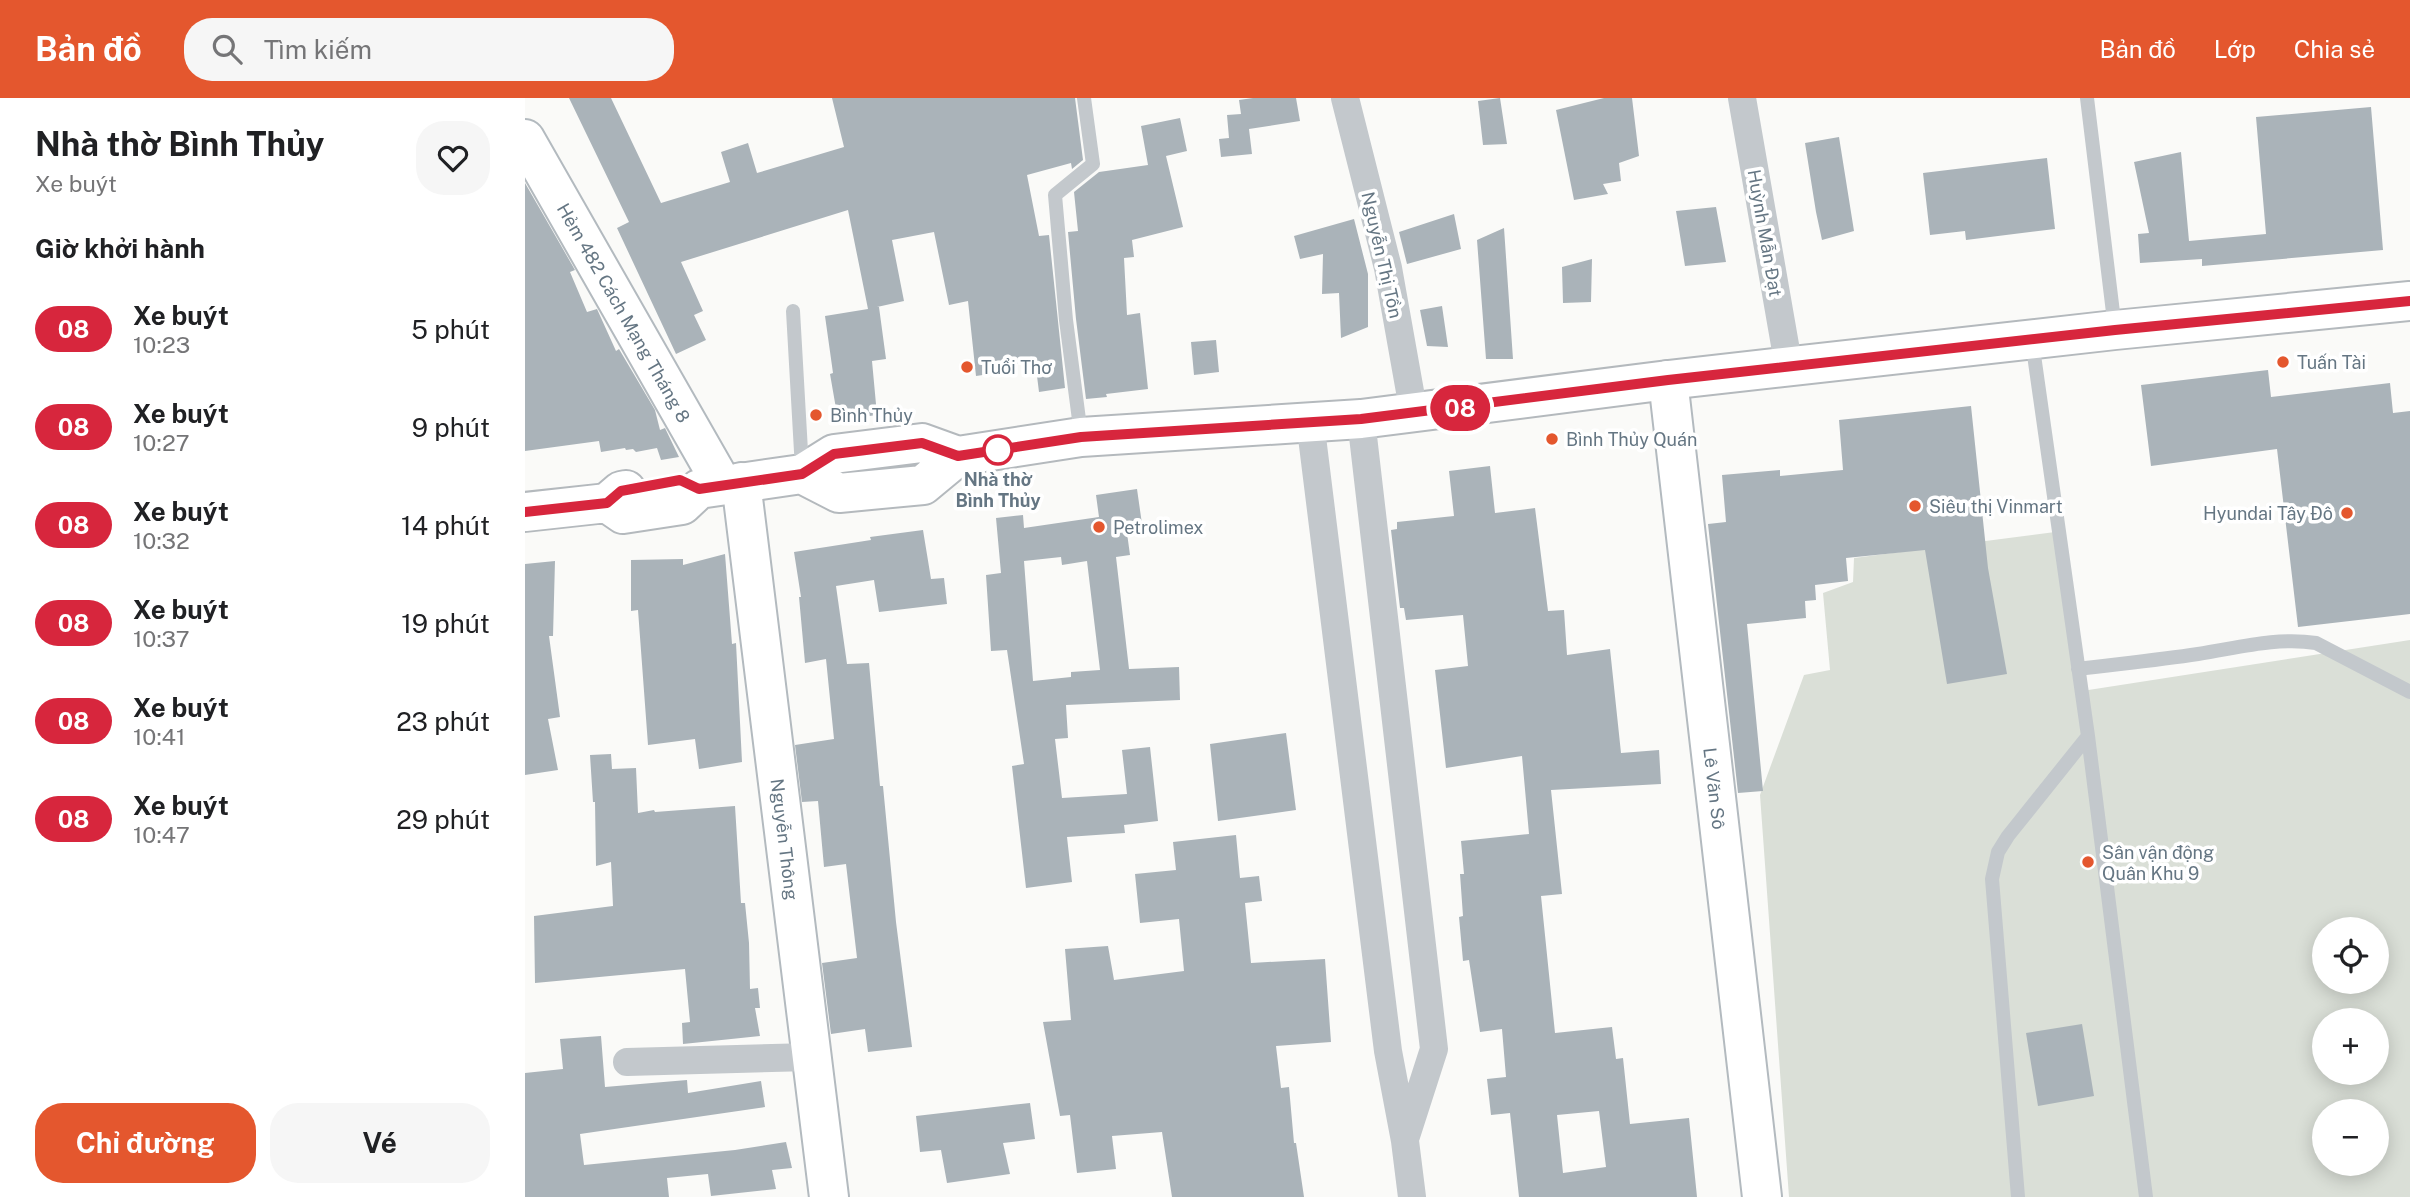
<!DOCTYPE html>
<html lang="vi">
<head>
<meta charset="utf-8">
<style>
	body { margin:0; font-family:"Public Sans",sans-serif; background:#f6f6f6; color:#202124; height:100vh; display:flex; flex-direction:column; font-size:26px; white-space:nowrap }
	* { box-sizing:border-box; margin:0 }
	p { font-size:23px; color:#757577 }
	.icon { flex:none; width:38px; height:38px; fill:none; stroke:currentColor; stroke-width:2; stroke-linecap:round; stroke-linejoin:round }
	.map { position:relative; flex:1; overflow:hidden }
	.drawer { display:flex; flex-direction:column; background:#fff; width:525px }
	.drawer>* { flex:none }
	.badge { padding:0 14px; border-radius:23px; font-size:24px; line-height:46px }
	.buttons { position:absolute; left:1787px; top:819px; display:grid; gap:14px }
	.buttons a { display:grid; place-items:center; width:77px; height:77px; border-radius:50%; background:#fff; box-shadow:0 4px 18px #0003; font-size:35px }
	.map>.badge { position:absolute; translate:-50% -50%; box-shadow:0 0 0 4px #fff }
	h2 { padding:0 35px; font-size:26px; line-height:63px }
	.round { display:grid; place-items:center; flex:none; width:74px; height:74px; border-radius:28px; background:#f6f6f6 }
	.headline { display:flex; align-items:center; justify-content:space-between; height:119px; padding:0 35px }
	h1 { font-size:33px; font-weight:700; line-height:52px }
	.cta { display:flex; gap:14px; margin-top:auto; padding:14px 35px }
	.cta a { flex:1; height:80px; border-radius:28px; background:#e4572e; color:#fff; font-size:28px; font-weight:700; line-height:80px; text-align:center }
	.cta a+a { background:#f6f6f6; color:#202124 }
	ul { padding:0; list-style:none }
	li { display:flex; align-items:center; gap:21px; height:98px; padding:0 35px }
	li div { flex:1 }
	li b { display:block; font-size:26px }
	li em { font-style:normal }
	li .badge { min-width:77px; font-weight:700; text-align:center }
	header { display:flex; align-items:center; gap:42px; box-sizing:border-box; height:98px; padding:0 35px; background:#e4572e; color:#fff }
	header strong { font-size:33px }
	nav { display:flex; gap:38px; margin-inline-start:auto; font-size:24px }
	.search { width:490px; height:63px; background:#f6f6f6; display:flex; align-items:center; gap:18px; box-sizing:border-box; padding:0 24px; border-radius:28px; color:#757577; font-size:26px }
	main { display:flex; flex:1; min-height:0 }
	.map>svg:first-child { display:block }
	.green { fill:#dadfd7; fill-rule:evenodd }
	.building { fill:#aab3b9; fill-rule:evenodd }
	.lines { fill:none; stroke-linecap:round; stroke-linejoin:round }
	.secondary-casing { stroke:#b3babf; stroke-width:42 }
	.highway-casing { stroke:#b4b9bd; stroke-width:42 }
	.lane { stroke:#c3c8cc; stroke-width:14 }
	.street { stroke:#c3c8cc; stroke-width:28 }
	.secondary { stroke:#fff; stroke-width:38 }
	.highway { stroke:#fff; stroke-width:38 }
	.line-casing { stroke:#fff; stroke-width:16 }
	.line { stroke:#d7263d; stroke-width:10 }
	.poi-dot { fill:#e4572e; stroke:#fff; stroke-width:2.5 }
	.stop-dot { fill:#fff; stroke:#d7263d; stroke-width:3.5 }
	.labels { text-anchor:middle; dominant-baseline:central; stroke-width:7; stroke-linejoin:round; paint-order:stroke }
	.street-label { font-size:18px; fill:#657683; stroke:#fff }
	.poi-label { font-size:18px; fill:#657683; stroke:#fff; text-anchor:start }
	.stop-label { font-size:18px; font-weight:bold; fill:#657683; stroke:#fff }
</style>
</head>
<body>
<header>
<strong>Bản đồ</strong>
<div class="search"><svg class="icon" aria-label="search" viewBox="0 0 24 24"><circle cx="10" cy="10" r="6"/><path d="M15 15l6 6"/></svg>Tìm kiếm</div>
<nav><a>Bản đồ</a><a>Lớp</a><a>Chia sẻ</a></nav>
</header>
<main>
<section class="drawer">
<div class="headline"><div><h1>Nhà thờ Bình Thủy</h1><p>Xe buýt</p></div><a class="round"><svg class="icon" aria-label="heart" viewBox="0 0 24 24"><path d="M12 20l-8-8c-3-5 5-10 8-4 3-6 11-1 8 4z"/></svg></a></div>
<h2>Giờ khởi hành</h2>
<ul>
<li><span class="badge" style="background:#d7263d;color:#fff">08</span><div><b>Xe buýt</b><p>10:23</p></div><em>5 phút</em></li>
<li><span class="badge" style="background:#d7263d;color:#fff">08</span><div><b>Xe buýt</b><p>10:27</p></div><em>9 phút</em></li>
<li><span class="badge" style="background:#d7263d;color:#fff">08</span><div><b>Xe buýt</b><p>10:32</p></div><em>14 phút</em></li>
<li><span class="badge" style="background:#d7263d;color:#fff">08</span><div><b>Xe buýt</b><p>10:37</p></div><em>19 phút</em></li>
<li><span class="badge" style="background:#d7263d;color:#fff">08</span><div><b>Xe buýt</b><p>10:41</p></div><em>23 phút</em></li>
<li><span class="badge" style="background:#d7263d;color:#fff">08</span><div><b>Xe buýt</b><p>10:47</p></div><em>29 phút</em></li>
</ul>
<div class="cta"><a>Chỉ đường</a><a>Vé</a></div>
</section>
<div class="map">
<svg width="1885" height="1099" viewBox="0 0 1885 1099">
	<rect width="100%" height="100%" fill="#fafaf8"/>
	<path class="green" d="M1530,434L1557,593L1885,542V1099H1264L1235,697L1279,577L1305,572L1298,495L1328,484L1329,460ZM1799,831H1852V884H1799ZM1799,922H1852V975H1799ZM1799,1013H1852V1066H1799Z"/>
	<path class="building" d="M44,0H86L136,105L205,84L196,54L223,45L232,75L319,49L307,0H550L558,62L547,71L546,65L502,77L514,138L524,137L540,290L514,294L510,262L470,271L471,275L451,278L443,203L424,207L409,134L367,142L379,203L352,209H354L361,261L347,263L352,317L313,322L305,276L308,275L300,218L343,211L323,112L156,164L178,213L169,217L181,242L151,256L92,130L104,124Z
		M728,0H771L775,23L724,31L727,56L696,59L694,41L704,40L702,17L716,16L714,2Z
		M975,0L982,46L958,47L953,3Z
		M1079,0H1107L1114,58L1094,65L1096,83L1078,86L1083,96L1049,102L1031,12Z
		M1846,9L1858,152L1677,168V161L1615,165L1613,136L1624,135L1609,64L1656,54L1664,143L1741,136L1731,19Z
		M655,20L662,53L641,58L658,129L607,142L609,159L599,160L602,217L615,215L623,291L581,296L582,299L561,301L551,221L543,134L553,133L549,94L574,74L623,67L616,28Z
		M1314,39L1329,133L1297,142L1291,114L1280,45Z
		M1522,60L1530,131L1441,142L1440,133L1405,137L1398,75Z
		M0,85L50,172L45,174L62,214L72,211L91,253L94,251L130,312L135,332L140,330L154,359L136,362L132,350L111,354L108,351L101,352L100,350L76,354L74,343L0,353Z
		M1191,109L1201,164L1160,168L1151,113Z
		M929,116L936,151L882,166L874,134Z
		M829,121L843,176V229L816,240L814,195L797,196L798,156L775,161L769,138Z
		M979,130L988,261H961L952,142Z
		M1067,161L1066,204L1038,205L1037,169Z
		M917,208L923,249L902,248L895,212Z
		M691,242L694,274L669,277L666,244Z
		M1743,272L1746,299L1865,285L1868,315L1885,313V516L1773,529L1752,351L1626,368L1616,287Z
		M1446,308L1463,470L1482,576L1422,586L1400,452L1321,460L1323,483L1290,487L1291,502L1280,503L1281,520L1222,526L1238,693L1213,695L1183,426L1201,424L1197,377L1255,372V378L1318,372L1314,322Z
		M965,368L970,415L1010,410L1023,513L1039,512L1042,557L1085,551L1096,655L1134,652L1136,686L1026,692L1037,796L1016,798L1030,935L1087,929L1091,961L1098,960L1105,1026L1164,1020L1172,1099H994L985,1015L966,1017L962,981L981,979L977,931L955,934L944,862L938,863L934,819L938,818L935,776H939L936,743L1004,736L997,658L921,670L910,572L943,568L938,517L881,522L879,510H875L866,432L872,431V424L929,418L924,373ZM1074,1013L1081,1069L1038,1075L1032,1017Z
		M612,391L618,433L602,435L605,457L591,459L604,571L654,569L655,602L541,607L543,640L530,641L537,700L602,696L597,652L625,649L633,723L599,727L600,735L542,739L547,784L501,790L487,668L499,666L482,552L466,553L461,477L476,475L471,420L498,417L499,430L574,419L571,397ZM536,459L537,467L562,463L575,572L546,574V579L508,583L499,463Z
		M398,432L406,481L419,480L422,506L354,514L349,482L311,488L322,566L344,565L355,688H358L371,824L387,949L343,954L340,931L306,936L297,865L332,860L321,766L299,769L293,703L277,704L270,647L309,641L301,561L280,565L274,499H276L269,454L346,442L345,439Z
		M200,456L207,546L211,545L217,664L174,671L170,641L123,647L113,512L106,513V462L158,461V467Z
		M30,463L28,538H24L35,619L23,621L33,672L0,677V466Z
		M761,635L771,712L693,723L685,646Z
		M86,656L87,671L111,670L113,715L129,712L130,714L210,708L216,805H220L224,845L225,891L233,890L235,910H230L235,938L158,946L157,925L165,924L160,871L10,885L9,818L88,808L86,764L71,768L70,704H68L65,657Z
		M711,737L715,780L734,778L737,803L720,805L726,865L800,861L806,944L751,948L756,990L764,989L769,1045H771L779,1099H647L637,1034L587,1038L591,1071L552,1075L545,1017L535,1018L518,924L546,922L540,851L583,848L589,882L659,873L654,821L615,825L610,776L651,772L648,744Z
		M1557,926L1569,998L1513,1008L1501,935Z
		M76,938L80,989L162,982L163,995L236,983L240,1009L55,1036L59,1067L210,1052L261,1044L267,1070L247,1072L251,1091L186,1098L183,1076L142,1080L144,1099H0V975L38,971L35,941Z
		M505,1005L510,1041L478,1045L485,1076L422,1085L416,1052L395,1054L391,1018Z"/>
	<g class="lines">
		<g class="secondary-casing">
			<g id="secondary">
				<path id="s1" d="M0,41L197,386"/>
				<path id="s2" d="M1143,282L1237,1099"/>
				<path id="s3" d="M216,384L304,1099"/>
			</g>
		</g>
		<g class="highway-casing">
			<path id="highway" d="M277,376L314,395L398,387L433,358
				M82,405L98,416L157,407L174,391L277,376L309,356L397,345L433,358L556,339L836,321L1143,282L1590,232L1885,203
				M0,414L82,405L96,393L101,392"/>
		</g>
		<path class="lane" d="M1562,0L1590,231
			M268,213L277,371
			M1507,243L1563,638L1621,1099
			M556,337L541,222L530,97L568,66L559,0
			M1553,571C1593,566 1633,562 1673,556C1713,550 1751,539 1791,545L1885,594
			M1493,1099L1467,781L1473,754L1483,738L1563,638"/>
		<path class="street" d="M820,0L863,170L889,316
			M1217,0L1264,270
			M836,321L909,951L881,1038
			M785,323L863,953L880,1043L887,1099
			M102,964L286,959"/>
		<use href="#secondary" class="secondary"/>
		<use href="#highway" class="highway"/>
	</g>
	<g class="lines">
		<g class="line-casing">
			<path id="line" d="M0,414L82,405L96,393L155,382L174,391L277,376L309,356L397,345L433,358L556,339L836,321L1143,282L1590,232L1885,203"/>
		</g>
		<use href="#line" class="line"/>
	</g>
	<g class="poi-dot">
		<circle cx="1758" cy="264" r="7"/>
		<circle cx="442" cy="269" r="7"/>
		<circle cx="291" cy="317" r="7"/>
		<circle cx="1027" cy="341" r="7"/>
		<circle cx="1390" cy="408" r="7"/>
		<circle cx="1822" cy="415" r="7"/>
		<circle cx="574" cy="429" r="7"/>
		<circle cx="1563" cy="764" r="7"/>
	</g>
	<circle class="stop-dot" cx="473" cy="352" r="14"/>
	<g class="labels">
		<g class="street-label">
			<text transform="translate(1240 135) rotate(80)">Huỳnh Mẫn Đạt</text>
			<text transform="translate(857 157) rotate(77)">Nguyễn Thị Tồn</text>
			<text stroke="none"><textPath href="#s1" startOffset="200">Hẻm 482 Cách Mạng Tháng 8</textPath></text>
			<text stroke="none"><textPath href="#s2" startOffset="411">Lê Văn Sô</textPath></text>
			<text stroke="none"><textPath href="#s3" startOffset="360">Nguyễn Thông</textPath></text>
		</g>
		<g class="poi-label">
			<text x="1772" y="264">Tuấn Tài</text>
			<text x="456" y="269">Tuổi Thơ</text>
			<text x="305" y="317">Bình Thủy</text>
			<text x="1041" y="341">Bình Thủy Quán</text>
			<text x="1404" y="408">Siêu thị Vinmart</text>
			<text x="1808" y="415" text-anchor="end">Hyundai Tây Đô</text>
			<text x="588" y="429">Petrolimex</text>
			<text x="1577" y="754">Sân vận động<tspan x="1577" dy="21">Quân Khu 9</tspan></text>
		</g>
		<g class="stop-label">
			<text x="473" y="381">Nhà thờ<tspan x="473" dy="21">Bình Thủy</tspan></text>
		</g>
	</g>
</svg>
<div class="buttons">
<a><svg class="icon" aria-label="locate" viewBox="0 0 24 24"><circle cx="12" cy="12" r="6"/><path d="M12 2v4M12 18v4M2 12h4M18 12h4"/></svg></a>
<a>+</a>
<a>−</a>
</div>
<b class="badge" style="left:935px;top:310px;background:#d7263d;color:#fff">08</b>
</div>
</main>
</body>
</html>
